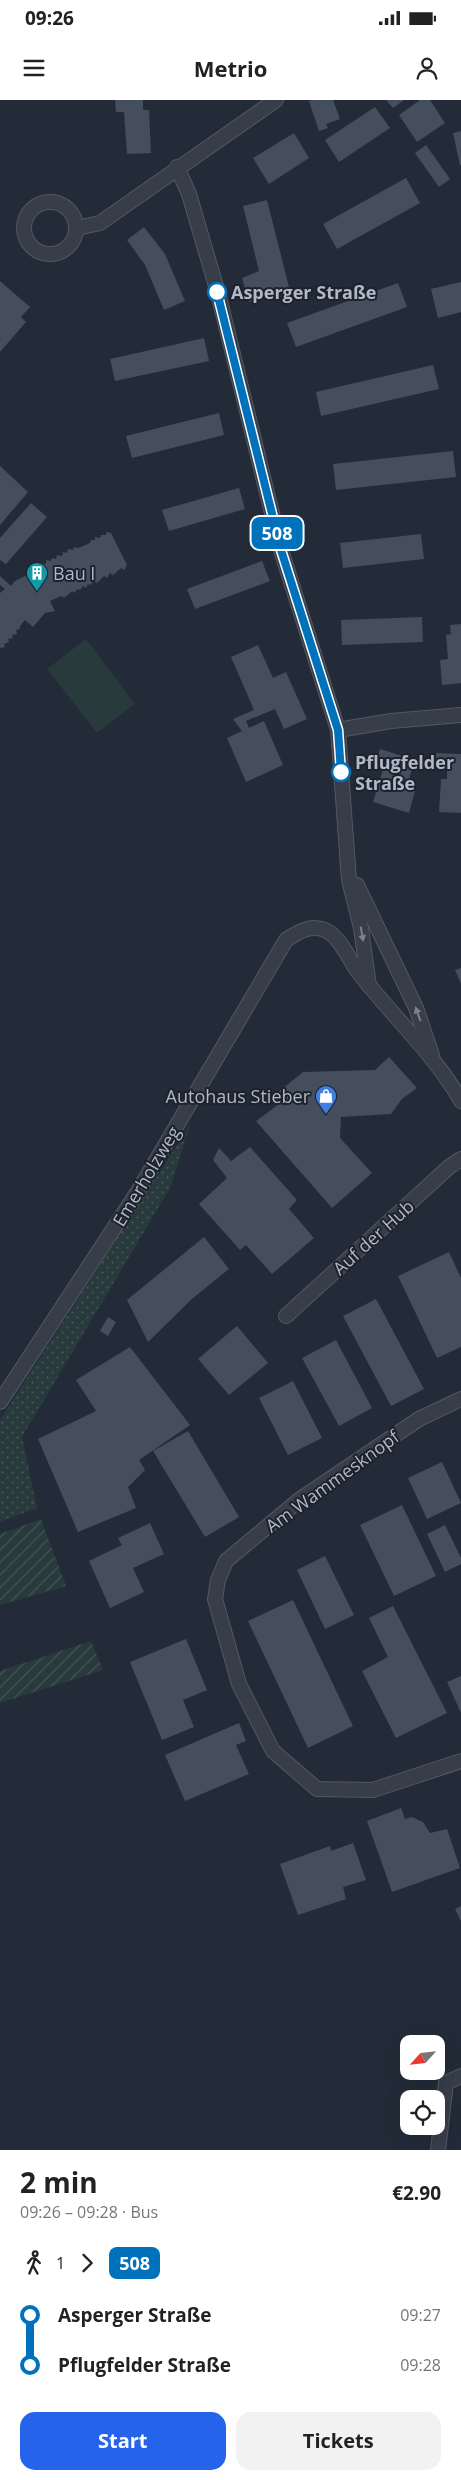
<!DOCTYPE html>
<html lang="en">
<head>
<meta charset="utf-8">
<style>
	body { margin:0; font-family:"Open Sans",sans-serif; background:#f2f2f2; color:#222; height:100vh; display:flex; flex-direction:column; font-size:19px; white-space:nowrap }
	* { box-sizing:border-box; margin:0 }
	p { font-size:16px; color:#767676 }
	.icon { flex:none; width:28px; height:28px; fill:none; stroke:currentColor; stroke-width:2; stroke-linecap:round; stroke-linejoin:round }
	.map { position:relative; height:2050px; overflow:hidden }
	.sheet { display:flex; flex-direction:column; background:#fff; flex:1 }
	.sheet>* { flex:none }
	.badge { padding:0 10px; border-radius:8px; font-size:18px; line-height:32px }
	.needle { width:32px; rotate:243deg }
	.buttons { position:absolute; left:400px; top:1935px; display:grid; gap:10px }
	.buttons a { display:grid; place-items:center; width:45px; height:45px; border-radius:10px; background:#fff; box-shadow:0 5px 20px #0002; font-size:25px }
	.map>.badge { position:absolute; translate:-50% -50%; box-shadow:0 0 0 2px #fff }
	.legs { display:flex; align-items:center; gap:8px; height:55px; padding:0 20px; font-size:16px }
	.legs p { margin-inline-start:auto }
	.summary { display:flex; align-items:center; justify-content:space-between; height:85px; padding:0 20px }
	h1 { font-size:28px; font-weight:700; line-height:38px }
	.action { display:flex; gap:10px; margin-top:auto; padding:10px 20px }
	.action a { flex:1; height:58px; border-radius:15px; background:#2563eb; color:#fff; font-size:20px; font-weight:700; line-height:58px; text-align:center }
	.action a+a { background:#f2f2f2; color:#222 }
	ul { padding:0 20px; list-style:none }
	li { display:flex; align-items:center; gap:18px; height:50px; font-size:19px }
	li i { display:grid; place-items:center; width:8px; height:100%; margin:0 6px; background:currentColor }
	li i::after { content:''; width:12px; height:12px; margin:-6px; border:4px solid; border-radius:50%; background:#fff }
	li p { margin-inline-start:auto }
	li:first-child i { background:linear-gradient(#0000 50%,currentColor 0) }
	li:last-child i { background:linear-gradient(currentColor 50%,#0000 0) }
	.status { display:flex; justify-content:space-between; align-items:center; height:35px; padding:0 25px; background:#fff; direction:ltr }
	.status svg { height:14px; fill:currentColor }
	header { display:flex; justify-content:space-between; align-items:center; height:65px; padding:0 20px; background:#fff; font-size:22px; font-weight:700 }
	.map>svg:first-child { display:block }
	.grass { fill:url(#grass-dots) }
	.garden { fill:url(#garden-furrows) }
	.pitch { fill:#283a3c }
	.building { fill:#454e5d }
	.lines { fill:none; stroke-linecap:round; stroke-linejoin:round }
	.minor-casing { stroke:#525864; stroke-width:16 }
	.minor { stroke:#373d49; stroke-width:14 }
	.oneway { fill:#7b818d }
	.line-1-casing { stroke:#fff; stroke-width:11 }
	.line-1 { stroke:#0072bc; stroke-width:8 }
	.stop-1-dot { fill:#fff; stroke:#0072bc; stroke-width:2.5 }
	.labels { text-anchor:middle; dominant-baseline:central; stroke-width:4; stroke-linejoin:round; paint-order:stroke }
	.stop-label { font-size:18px; font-weight:bold; fill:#b2b8c5; stroke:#1c222e; text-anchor:start }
	.poi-label { font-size:18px; fill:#b2b8c5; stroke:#1c222e; text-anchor:start }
	.street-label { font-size:18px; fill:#b2b8c5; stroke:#1c222e }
</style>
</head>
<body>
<div class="status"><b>09:26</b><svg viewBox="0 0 49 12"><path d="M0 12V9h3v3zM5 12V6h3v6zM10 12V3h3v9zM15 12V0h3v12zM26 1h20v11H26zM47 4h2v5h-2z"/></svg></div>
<header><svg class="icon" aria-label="menu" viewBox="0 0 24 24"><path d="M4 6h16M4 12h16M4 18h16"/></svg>Metrio<svg class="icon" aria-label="person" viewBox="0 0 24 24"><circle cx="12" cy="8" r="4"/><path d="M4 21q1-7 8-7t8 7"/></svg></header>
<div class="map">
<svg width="461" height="2050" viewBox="0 0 461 2050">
	<defs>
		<pattern id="grass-dots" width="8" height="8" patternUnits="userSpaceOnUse" patternTransform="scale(1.25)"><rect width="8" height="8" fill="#283a3c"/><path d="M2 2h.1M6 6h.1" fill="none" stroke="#455457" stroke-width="1.8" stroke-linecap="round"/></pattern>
		<pattern id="garden-furrows" width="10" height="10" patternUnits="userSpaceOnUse" patternTransform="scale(1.25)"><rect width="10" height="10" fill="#283a3c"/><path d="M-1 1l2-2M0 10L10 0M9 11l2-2" fill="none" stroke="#455457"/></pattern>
	</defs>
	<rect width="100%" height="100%" fill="#232b38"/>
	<path class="grass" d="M190,1025L170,1088L22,1337L37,1408L0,1422V1320Z"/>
	<path class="garden" d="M41,1419L66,1486L0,1505V1434Z
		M91,1541L103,1570L0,1603V1571Z"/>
	<path class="pitch" d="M86,539L135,604L97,633L47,569Z"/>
	<path class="building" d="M115,0H143V10H149L151,53L127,54L124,12H116Z
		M312,0H333L340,19L326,24L328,28L319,31L309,1Z
		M386,0H404L393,8Z
		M420,0H430L445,23L417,42L399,15Z
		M375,7L390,28L339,62L325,40Z
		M461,31V65H460L453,33Z
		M294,33L309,58L269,84L253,58Z
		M426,45L450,79L439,87L415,53Z
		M406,78L420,103L337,149L323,124Z
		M267,100L289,187L249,202L242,178L259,171L243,106Z
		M144,127L165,154L185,201L164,210L145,165L127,140Z
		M0,181L30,207L21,217L26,222L0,252Z
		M461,182V212L438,218L431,189Z
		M398,183L407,207L296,247L287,223Z
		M204,238L209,261L115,281L110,259Z
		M433,265L439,289L321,316L316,292Z
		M219,313L224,335L132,358L126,336Z
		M453,351L456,377L336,390L333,364Z
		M0,366L28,392L0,425Z
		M239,388L245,409L169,431L162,410Z
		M31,403L47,417L6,464L0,460V438Z
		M106,432L111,433L127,465L124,470L121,468L113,475L110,473L107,478L104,476L97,483L93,481L91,485L88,484L86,488L83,486L80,490L77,489L75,493L72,491L64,498L61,496L50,501L55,511L45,513L33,527L25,520L20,526V529L16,530L17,534L12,535L13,538L8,539L9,542L4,544L5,547L0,548V493L5,489L0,485V476L11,486L15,481L27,475L26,473L30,468L35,469L36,465L40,466L41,463L46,464V460L51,461L52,458L56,459L57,455L62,456L63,452L67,453L68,449L73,450L74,447L78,448L90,443L91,440H95V437L100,438L101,435H106Z
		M421,434L424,459L343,468L340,443Z
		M262,461L270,481L195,509L187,489Z
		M422,517L423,542L342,545L341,520Z
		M461,524V583L442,585L440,560L448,559L446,535L451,534L450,525Z
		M258,545L273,578L286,572L307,619L284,629L275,609L246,621L249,628L264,621L283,665L246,682L227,638L242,631L233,619L254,610L231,557Z
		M380,649L415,660L406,689L415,691L409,713L373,702L384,666L376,663Z
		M436,653L461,654V713L439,712L441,679H447V670L435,669Z
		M461,868V884L455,870Z
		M389,957L417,988L402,999L391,1014L341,1017L340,1038L372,1073L332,1108L256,1021L279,1004L271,998L303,972L375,970Z
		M250,1047L297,1100L289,1109L314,1138L272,1174L246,1145L240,1150L199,1104L227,1078L213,1060L219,1048L231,1061Z
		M204,1137L229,1169L193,1198L148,1242L127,1200Z
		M449,1152L461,1178V1247L437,1258L398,1176Z
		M376,1199L424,1289L391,1306L343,1216Z
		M108,1217L116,1222L108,1236L100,1231Z
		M237,1226L268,1263L229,1295L198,1259Z
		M336,1240L372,1308L339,1326L302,1258Z
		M130,1247L190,1325L139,1360L145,1370L128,1387L136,1408L78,1432L38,1339L96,1311L76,1280Z
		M293,1281L322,1338L288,1355L259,1298Z
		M188,1331L239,1417L205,1437L153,1351Z
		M442,1362L461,1403L427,1419L408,1378Z
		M402,1405L436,1476L394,1496L360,1425Z
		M150,1423L164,1454L133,1468L144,1492L110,1508L89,1461L122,1445L118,1438Z
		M445,1425L461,1458V1464L445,1472L427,1434Z
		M325,1456L354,1515L325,1529L297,1470Z
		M293,1500L353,1626L308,1648L248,1521Z
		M393,1506L447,1613L396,1638L362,1571L388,1557L369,1518Z
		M186,1539L207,1590L183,1600L194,1627L162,1640L130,1562Z
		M461,1576V1613L447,1582Z
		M239,1623L246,1641L236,1645L249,1674L185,1701L165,1655Z
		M401,1708L405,1719L412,1717L423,1722L430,1733L447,1729L460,1768L392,1792L367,1721Z
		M353,1743L366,1780L343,1787L346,1799L298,1815L280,1764L330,1746L331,1751Z
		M461,1806V1821L455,1809Z"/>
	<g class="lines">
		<g class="minor-casing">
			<path id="minor" d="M177,67L189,94L218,193L281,450L338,630L349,780L361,828L369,886
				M24 128a26 26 0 1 1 52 0a26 26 0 1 1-52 0Z
				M77,128L100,123L276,0
				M338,630L391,621L461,615
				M357,785L416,908L432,955
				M286,1216L449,1067L461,1059
				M461,1299L419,1319L299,1400L226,1461L218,1480L215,1499L239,1584L273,1651L317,1689L373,1690L461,1661
				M0,1302L137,1093L286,840C298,832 311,824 325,830C339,836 348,857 356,869C390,914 433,952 461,1001
				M438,2050L446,1983L461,1976"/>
		</g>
		<use href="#minor" class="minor"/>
	</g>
	<defs><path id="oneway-solid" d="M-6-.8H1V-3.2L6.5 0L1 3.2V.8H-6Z" transform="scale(1.25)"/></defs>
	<g class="oneway">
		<use href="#oneway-solid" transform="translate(362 834) rotate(80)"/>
		<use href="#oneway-solid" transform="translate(418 914) rotate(-110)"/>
	</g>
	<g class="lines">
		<g class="line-1-casing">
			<path id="line-1" d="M217,192L281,450L338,630L341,672"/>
		</g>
		<use href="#line-1" class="line-1"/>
	</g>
	<defs>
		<g id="building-pin" transform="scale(1.125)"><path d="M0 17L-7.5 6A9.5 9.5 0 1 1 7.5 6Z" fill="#0f9aa8" stroke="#1c222e"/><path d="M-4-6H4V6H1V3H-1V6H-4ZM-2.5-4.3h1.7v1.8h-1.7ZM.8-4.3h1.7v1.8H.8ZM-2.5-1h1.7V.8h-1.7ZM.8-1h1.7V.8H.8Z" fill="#fff"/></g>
		<g id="shop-pin" transform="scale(1.125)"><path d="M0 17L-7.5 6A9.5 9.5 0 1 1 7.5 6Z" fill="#3f7fe0" stroke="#1c222e"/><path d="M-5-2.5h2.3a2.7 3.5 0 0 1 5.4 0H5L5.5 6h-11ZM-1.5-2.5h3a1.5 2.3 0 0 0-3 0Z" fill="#fff"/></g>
	</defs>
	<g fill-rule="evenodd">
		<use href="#building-pin" x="37" y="473"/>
		<use href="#shop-pin" x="326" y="996"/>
	</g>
	<g class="stop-1-dot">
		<circle cx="217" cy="192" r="9"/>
		<circle cx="341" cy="672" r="9"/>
	</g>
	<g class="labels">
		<g class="stop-label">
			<text x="231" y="192">Asperger Straße</text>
			<text x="355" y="662">Pflugfelder<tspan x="355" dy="21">Straße</tspan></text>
		</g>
		<g class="poi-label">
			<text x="53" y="473">Bau I</text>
			<text x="310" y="996" text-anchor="end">Autohaus Stieber</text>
		</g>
		<g class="street-label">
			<text transform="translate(146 1076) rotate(-59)">Emerholzweg</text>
			<text transform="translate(373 1137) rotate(-42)">Auf der Hub</text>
			<text transform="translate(332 1381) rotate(-36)">Am Wammesknopf</text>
		</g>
	</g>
</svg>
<div class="buttons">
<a><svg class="needle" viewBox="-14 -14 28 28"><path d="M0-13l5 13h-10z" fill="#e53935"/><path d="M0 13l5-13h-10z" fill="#767676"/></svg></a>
<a><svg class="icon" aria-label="locate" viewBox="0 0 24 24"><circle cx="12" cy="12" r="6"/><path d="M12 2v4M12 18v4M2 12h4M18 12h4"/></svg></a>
</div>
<b class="badge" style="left:277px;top:433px;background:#0072bc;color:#fff">508</b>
</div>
<section class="sheet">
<div class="summary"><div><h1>2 min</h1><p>09:26 – 09:28 · Bus</p></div><b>€2.90</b></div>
<div class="legs"><svg class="icon" aria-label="walk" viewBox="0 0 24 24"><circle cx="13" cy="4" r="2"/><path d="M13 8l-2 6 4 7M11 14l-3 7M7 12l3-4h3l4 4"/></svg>1<svg class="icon" aria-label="forward" viewBox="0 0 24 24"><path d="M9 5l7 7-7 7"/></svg><b class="badge" style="background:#0072bc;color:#fff">508</b></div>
<ul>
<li><i style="color:#0072bc"></i><b>Asperger Straße</b><p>09:27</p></li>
<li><i style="color:#0072bc"></i><b>Pflugfelder Straße</b><p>09:28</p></li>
</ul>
<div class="action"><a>Start</a><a>Tickets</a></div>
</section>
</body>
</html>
